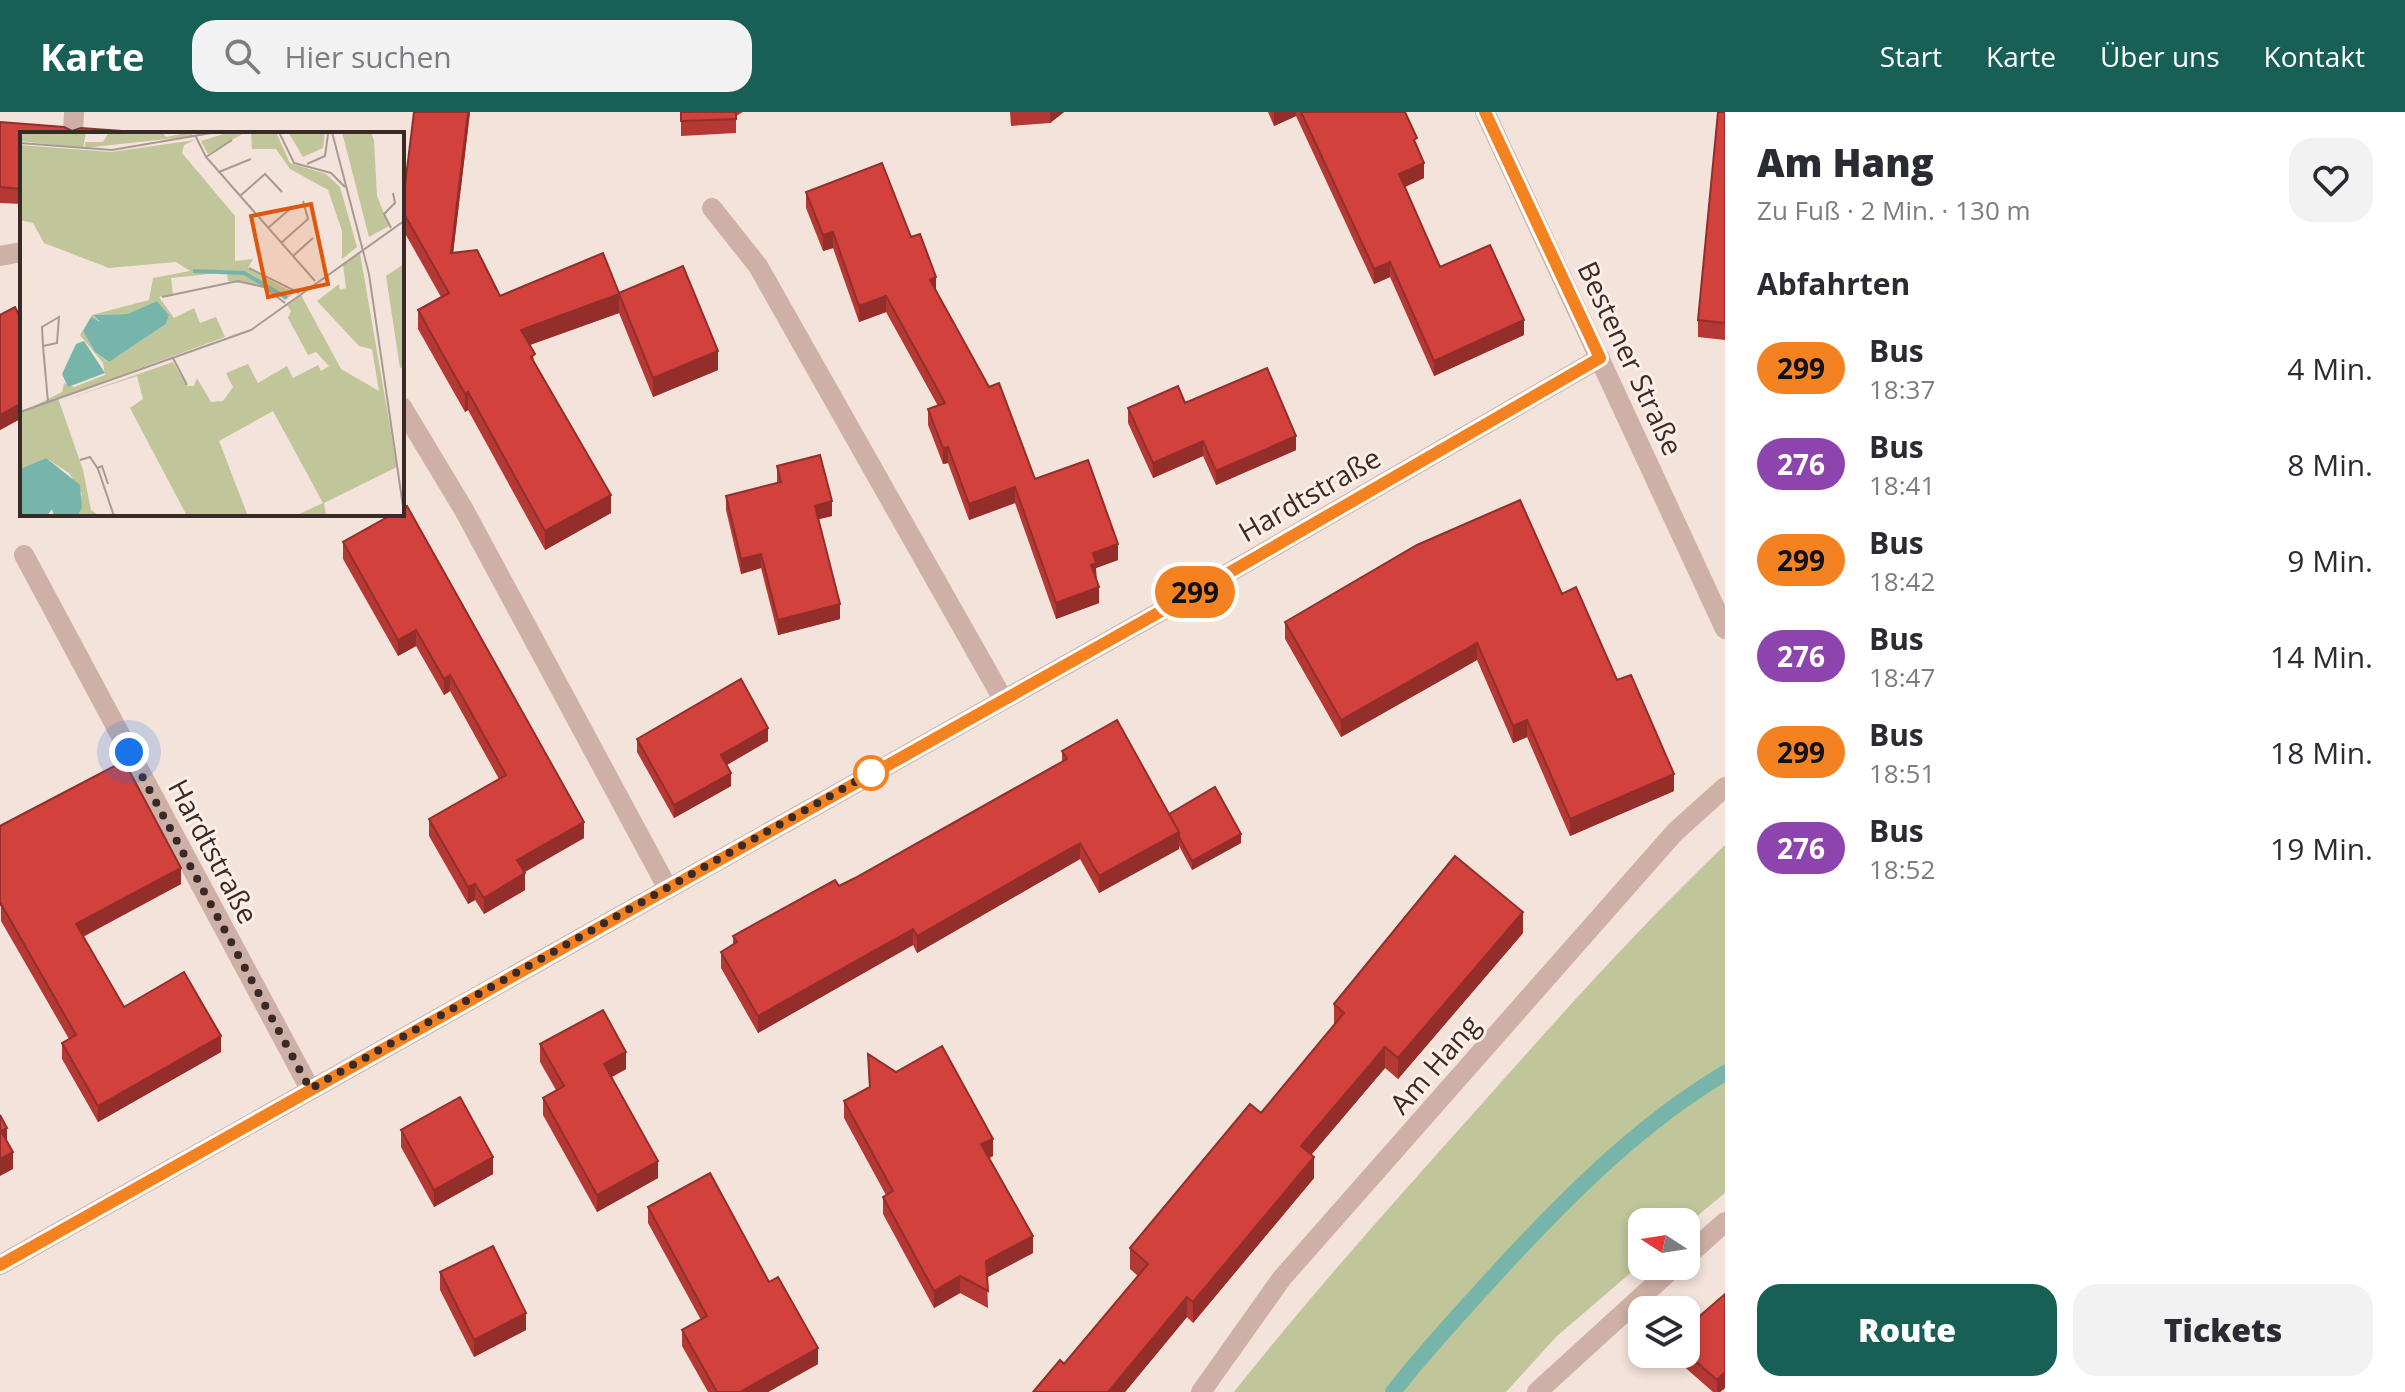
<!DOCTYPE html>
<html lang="de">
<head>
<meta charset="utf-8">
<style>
	body { margin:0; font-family:"Open Sans",sans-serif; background:#f2f2f3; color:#2b2b33; height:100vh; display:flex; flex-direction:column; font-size:30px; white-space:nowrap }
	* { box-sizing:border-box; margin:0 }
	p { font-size:26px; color:#7c7c81 }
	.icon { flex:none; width:44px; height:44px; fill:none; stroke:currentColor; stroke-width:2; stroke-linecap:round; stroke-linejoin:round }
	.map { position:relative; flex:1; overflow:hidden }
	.side { display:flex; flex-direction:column; background:#fff; width:680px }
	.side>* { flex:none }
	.badge { padding:0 16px; border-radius:26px; font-size:28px; line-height:52px }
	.needle { width:52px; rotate:282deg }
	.buttons { position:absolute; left:1628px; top:1096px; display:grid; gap:16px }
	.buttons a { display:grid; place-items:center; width:72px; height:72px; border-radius:16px; background:#fff; box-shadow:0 4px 12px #0003; font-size:40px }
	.you { position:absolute; width:40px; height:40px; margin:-20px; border:6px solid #fff; border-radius:50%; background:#1a73e8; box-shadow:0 0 0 12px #1a73e833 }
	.map>.badge { position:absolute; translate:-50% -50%; box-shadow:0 0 0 4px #fff }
	h2 { padding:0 32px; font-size:30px; line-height:72px }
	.round { display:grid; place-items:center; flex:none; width:84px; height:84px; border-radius:24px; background:#f2f2f3 }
	.overview { display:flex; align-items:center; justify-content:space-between; height:136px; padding:0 32px }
	h1 { font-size:38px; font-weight:800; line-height:60px }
	.cta { display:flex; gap:16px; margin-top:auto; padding:16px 32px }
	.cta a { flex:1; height:92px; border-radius:24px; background:#185f55; color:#fff; font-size:32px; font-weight:800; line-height:92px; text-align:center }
	.cta a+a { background:#f2f2f3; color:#2b2b33 }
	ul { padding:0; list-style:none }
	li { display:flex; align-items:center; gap:24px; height:96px; padding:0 32px }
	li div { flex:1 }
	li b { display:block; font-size:30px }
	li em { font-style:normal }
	li .badge { min-width:88px; font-weight:700; text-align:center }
	header { display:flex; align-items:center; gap:48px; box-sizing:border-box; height:112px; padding:0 40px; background:#185f55; color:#fff }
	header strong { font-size:38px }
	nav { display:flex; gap:44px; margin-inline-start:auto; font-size:28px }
	.search { width:560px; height:72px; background:#f2f2f3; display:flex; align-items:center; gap:20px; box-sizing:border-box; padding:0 28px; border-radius:24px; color:#7c7c81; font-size:30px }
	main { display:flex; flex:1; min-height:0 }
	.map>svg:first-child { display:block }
	.green { fill:#c0c59a }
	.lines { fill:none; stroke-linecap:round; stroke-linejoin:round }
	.stream { stroke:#77b5aa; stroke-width:16 }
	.service { stroke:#ceb0a6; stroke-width:20 }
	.minor { stroke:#ceb0a6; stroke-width:20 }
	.tertiary { stroke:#ceb0a6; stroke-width:20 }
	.wall { fill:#b53834 }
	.shaded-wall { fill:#932e2a }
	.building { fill:#d2413c; stroke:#932e2a; stroke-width:2 }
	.line-casing { stroke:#fff; stroke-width:18 }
	.line { stroke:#f58220; stroke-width:12 }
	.walk { stroke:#392927; stroke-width:8; stroke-dasharray:0 14.4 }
	.stop-dot { fill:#fff; stroke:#f58220; stroke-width:4 }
	.labels { text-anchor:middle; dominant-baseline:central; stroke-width:6; stroke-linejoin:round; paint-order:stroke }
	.street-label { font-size:28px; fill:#392927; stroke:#fbefe8 }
	.inset-river { fill:none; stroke:#77b5aa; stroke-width:4 }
	.inset-road { fill:none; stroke:#a99993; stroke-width:2 }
	.view { fill:#df570d; fill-opacity:0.15; stroke:#df570d; stroke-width:4 }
	.inset-edge { fill:none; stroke:#392927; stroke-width:4 }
</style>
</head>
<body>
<header>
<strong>Karte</strong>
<div class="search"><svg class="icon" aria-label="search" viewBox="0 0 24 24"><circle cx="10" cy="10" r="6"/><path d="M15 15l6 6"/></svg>Hier suchen</div>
<nav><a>Start</a><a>Karte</a><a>Über uns</a><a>Kontakt</a></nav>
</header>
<main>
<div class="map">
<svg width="1725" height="1280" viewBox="0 0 1725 1280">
	<rect width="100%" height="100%" fill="#f4e3db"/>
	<path class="green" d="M1725,733V956C1592,1038 1485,1159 1388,1280H1234C1312,1181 1396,1088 1480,994C1559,905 1638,816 1725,733Z
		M1725,967V1081L1686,1113V1110H1642V1151L1556,1225L1506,1280H1399C1494,1163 1597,1047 1725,967Z"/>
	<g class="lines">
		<path class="stream" d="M1393,1280C1428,1235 1467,1194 1505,1152C1571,1081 1641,1011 1725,961"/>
		<path class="service" d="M73,22L74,0
			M712,96L758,154L1003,587
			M0,144L22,140
			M402,295L464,398L667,775
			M24,443L310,977
			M1201,1280L1282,1166L1675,720L1725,675"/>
		<path class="minor" d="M1686,1145L1725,1110
			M0,1153L1206,474L1600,246
			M1537,1280L1675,1154"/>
		<path class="tertiary" d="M1485,0L1725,517"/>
	</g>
	<path class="wall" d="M414,0H470L453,140L500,184L619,181L718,258L653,285L619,201L530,233L535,252L611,401L545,438L468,298L465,300L418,217V198L441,185L402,116V92Z
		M681,0H743L736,4V21L681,24Z
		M1010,0H1064L1050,11L1011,14Z
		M1268,0H1405L1417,35L1424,66L1404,75L1440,155L1524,223L1434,264L1390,165L1374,172L1296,4L1274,14Z
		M1725,0V228L1698,225V208Z
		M0,10L72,19L135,20L22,22V92L0,91Z
		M806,80L911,125L936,179L1035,367L1118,448L1096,456L1099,491L1056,507L1015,391L969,408L948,351L943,352L928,313V297L938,294L886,200L859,210L833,136L823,139L806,96Z
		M0,203L22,209V310L20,307L0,318Z
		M1185,291L1296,338L1216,373L1203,344L1153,366L1128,311V296Z
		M777,354L832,404L819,407L840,507L778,523L761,456L741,462L726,398V384L777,371Z
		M393,402L584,726L525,760V778L484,802L475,788L468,792L429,724V707L499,667L450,579L444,583L416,534L398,544L343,447V430Z
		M1562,482L1617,568L1674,679L1570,724L1527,625L1513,631L1477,548L1341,625L1285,527V510Z
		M637,627L768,629L727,653L731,674L674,706L637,640Z
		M1062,639L1169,702L1241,731L1192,758L1179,734V737L1099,781L1080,747L917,841L913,833L758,921L721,856V840L733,833V824L855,766L1062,650Z
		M0,714L181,772L83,825L124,895L221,940L98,1010L62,947V931L69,927L1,809Z
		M1523,821L1398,967L1385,956L1311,1043L1314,1066L1193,1211L1187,1205L1125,1280H1033L1064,1252L1138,1164L1130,1157V1136L1261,1001L1334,913V892Z
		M540,932L626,957L612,965L658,1066L597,1100L543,1003V986L556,978L540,950Z
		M868,942L993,1044L989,1046L1033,1141L987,1165L988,1196L960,1181L934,1196L883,1102V1085L886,1083L844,1006V989L869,975Z
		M401,1018L493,1062L434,1095L401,1035Z
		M648,1095L769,1170L818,1252L768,1280H708L682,1234V1218L701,1208L648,1111Z
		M440,1160L526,1218L474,1245L440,1178Z
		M1725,1182V1276L1720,1280H1713L1672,1244V1242H1686V1216Z"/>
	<path class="shaded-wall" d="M468,0H470L451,159V141Z
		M1050,0H1064L1050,11Z
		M1274,0H1296V4L1274,14Z
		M1424,51V66L1399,78V62Z
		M833,120V136L823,139V123Z
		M1390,150V165L1374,172V157Z
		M936,165V181L930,168Z
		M619,182V201L521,236V218Z
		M886,184V200L859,210V194Z
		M1524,208V223L1434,264V249Z
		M718,239V258L653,285V266Z
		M468,280V298L465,300V282Z
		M20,292V307L0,318V303Z
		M1296,324V338L1216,373V359Z
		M1203,329V344L1153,366V351Z
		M948,335V351L943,352V336Z
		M1015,375V391L969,408V392Z
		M611,383V401L545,438V419Z
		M832,389V404L815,408V394Z
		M1118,432V448L1096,456V467L1091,453L1093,441Z
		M761,442V456L741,462V447Z
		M1099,475V491L1056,507V491Z
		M840,492V507L778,523V508Z
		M416,518V534L398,544V528Z
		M1477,531V548L1341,625V608Z
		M450,563V579L444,583V567Z
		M1527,608V625L1513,631V614Z
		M768,616V629L721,656V643Z
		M731,661V674L674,706V693Z
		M1674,662V679L1570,724V707Z
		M584,710V726L517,764V748Z
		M1179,720V737L1099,781V764Z
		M1241,722V731L1192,758V749Z
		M1080,731V747L917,841V824Z
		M181,756V772L76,828V812Z
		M525,761V778L484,802V786Z
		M475,772V788L468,792V775Z
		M1523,800V821L1398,967V946Z
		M913,817V833L758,921V904Z
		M221,924V940L98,1010V994Z
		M1385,935V956L1301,1055V1034Z
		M626,940V957L604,969V952Z
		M7,1016V1033L1,1019Z
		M993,1027V1044L981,1050V1032Z
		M13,1040V1057L0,1064V1047Z
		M493,1045V1062L434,1095V1078Z
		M1314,1045V1066L1193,1211V1190Z
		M658,1049V1066L597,1100V1083Z
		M1033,1124V1141L986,1166V1149Z
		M960,1164V1181L934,1196V1179Z
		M1187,1185V1205L1125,1280H1108Z
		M526,1201V1218L474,1245V1228Z
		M818,1236V1252L768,1280H740Z
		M1725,1260V1276L1720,1280H1717V1268Z"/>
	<path class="building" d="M414,0H468L451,141L477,138L500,184L603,141L619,181L683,154L718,239L653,266L619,182L521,218L535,242L531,245L611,383L545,419L468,280L465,282L418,198L449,181L402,98Z
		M681,0H736V7L681,9Z
		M1301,0H1405L1417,26L1414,28L1424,51L1399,62L1440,155L1490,133L1524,208L1434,249L1390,150L1374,157Z
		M1718,0H1725V211L1698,208Z
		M0,10L64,15L72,19L81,16L135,20V22H22V77L0,75Z
		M882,51L911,125L920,122L936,165L930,168L989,275L999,271L1035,367L1088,348L1118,432L1093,441L1096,451L1091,453L1099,475L1056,491L1015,375L969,392L948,335L943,336L928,297L945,291L886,184L859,194L833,120L823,123L806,80Z
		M15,195L22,209V295L20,292L0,303V203Z
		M1267,256L1296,324L1216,359L1203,329L1153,351L1128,296L1178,274L1185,291Z
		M820,343L832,389L815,394L840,492L778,508L761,442L741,447L726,384L781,370L777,354Z
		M1520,388L1562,482L1576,475L1617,568L1631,563L1674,662L1570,707L1527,608L1513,614L1477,531L1341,608L1285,510L1417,433Z
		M407,394L584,710L517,748L525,761L484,786L475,772L468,775L429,707L506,663L450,563L444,567L416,518L398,528L343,430L393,402H402V397Z
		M741,567L768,616L721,643L731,661L674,693L637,627Z
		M1117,608L1179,720L1099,764L1080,731L917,824L913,817L758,904L721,840L737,830L733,824L835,768L839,774L855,766L1067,647L1062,639Z
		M124,649L181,756L76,812L124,895L184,860L221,924L98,994L62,931L76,923L1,792L0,793V714Z
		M1215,675L1241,722L1192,749L1179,725V720L1169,702Z
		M1455,744L1523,800L1398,946L1385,935L1301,1034L1314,1045L1193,1190L1187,1185L1108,1280H1033L1060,1248L1064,1252L1148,1152L1130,1136L1250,992L1261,1001L1344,901L1334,892Z
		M603,898L626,940L604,952L658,1049L597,1083L543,986L564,974L540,932Z
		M942,934L993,1027L981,1032L1033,1124L986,1149L988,1179L960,1164L934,1179L883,1085L893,1079L844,989L870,975L868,942L896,960Z
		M460,985L493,1045L434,1078L401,1018Z
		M0,1003L7,1016L1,1019L13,1040L0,1047Z
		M710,1061L769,1170L778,1165L818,1236L740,1280H717L682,1218L707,1204L648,1095Z
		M493,1134L526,1201L474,1228L440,1160Z
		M1725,1182V1260L1717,1268L1686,1241V1216Z"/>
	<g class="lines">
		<g class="line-casing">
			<path id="line" d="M0,1153L1206,474L1600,246L1485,0"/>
		</g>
		<use href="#line" class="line"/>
		<path class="walk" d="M129,640L310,977L878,657L871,661"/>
	</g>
	<circle class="stop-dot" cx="871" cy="661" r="16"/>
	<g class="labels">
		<g class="street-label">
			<text transform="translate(1631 246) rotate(65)">Bestener Straße</text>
			<text transform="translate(1309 382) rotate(-30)">Hardtstraße</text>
			<text transform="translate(214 739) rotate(62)">Hardtstraße</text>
			<text transform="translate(1434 952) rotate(-49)">Am Hang</text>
		</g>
	</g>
	<g transform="translate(20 20)">
		<rect width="384" height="384" fill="#f4e3db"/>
		<path d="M0,0H66L63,16L0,9ZM89,0H142L146,5L171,0L173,4L65,16V10H83ZM210,0H256L270,31L306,42L320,55L337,115L322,127V99L308,58L270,37L256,17H232L231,1H224L188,22L181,9ZM268,0H305L303,16L283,25ZM322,0H351L354,9L357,64L369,94L349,105ZM175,8L164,13L162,21L215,84V129L233,127L228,136L274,161L265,168L249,156L208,149L207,140L151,146L153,162L139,165L154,186L174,176L180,191L196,185L205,205L38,266L63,338L71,378L80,384L57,383L62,362L49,341L26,326L0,337V281L42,260L44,251L54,255L85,243L83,231L60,203L72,183L129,168L133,146L170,139L156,130L89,136L24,111L13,91L0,88V13L91,20ZM137,169L149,183L146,192L98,224L95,220L88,230L75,220L63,199L71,185L79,190L75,183L107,182ZM340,121L377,335L304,371L306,384H275L303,371L253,279L199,309L228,384H167L110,276L123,267L117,244L41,269L153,230L167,254H174L177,246L191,270L203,269L213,255L206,241L228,232L238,251L267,234L273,246L298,233L301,239L309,234L296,220L288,223L268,186L271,179L267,173L281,163L321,237L359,259L352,217L339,214L297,169L319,152L320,158L326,156L323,132ZM384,132V235L380,236L366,144Z" fill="#c0c59a" fill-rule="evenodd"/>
		<path d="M137,169L149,183L146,192L89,230L75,220L63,199L71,185L80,190L74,183L107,182ZM64,209L85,241L48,255L42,242L56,212ZM26,326L60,353L62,376L57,384H34L32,377L27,384H0V337Z" fill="#77b5aa"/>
		<path class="inset-river" d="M173,139L224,141L267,166"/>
		<path class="inset-road" d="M259,0L274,31L311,41L325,55M312,0L349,142L384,381M175,3L186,25L295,149M0,11L92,18L197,0M186,25L212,8M287,32L305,24L308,2M199,40L231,27M220,64L245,42L262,60M248,96L270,77M371,96L364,82L375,71L373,61M261,111L288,87L283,69M273,124L293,106M229,136L279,161M142,165L218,149L244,155L265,171M23,214L22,195L39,185L37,211L23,214L28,270M153,226L167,253M0,280L231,198L384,89M60,328L70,325L78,337L94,384M77,336L82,334L88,352"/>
		<path class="view" d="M291,72L308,152L248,165L231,84Z"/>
		<rect width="384" height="384" class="inset-edge"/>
	</g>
</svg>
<div class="buttons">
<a><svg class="needle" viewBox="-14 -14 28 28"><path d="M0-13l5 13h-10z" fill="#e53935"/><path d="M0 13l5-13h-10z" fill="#7c7c81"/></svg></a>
<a><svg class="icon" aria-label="layers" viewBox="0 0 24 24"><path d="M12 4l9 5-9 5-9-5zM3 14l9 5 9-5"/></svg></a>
</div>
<div class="you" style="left:129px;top:640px"></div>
<b class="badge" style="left:1195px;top:480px;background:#f58220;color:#111">299</b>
</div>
<section class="side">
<div class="overview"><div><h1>Am Hang</h1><p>Zu Fuß · 2 Min. · 130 m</p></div><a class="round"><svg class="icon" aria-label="heart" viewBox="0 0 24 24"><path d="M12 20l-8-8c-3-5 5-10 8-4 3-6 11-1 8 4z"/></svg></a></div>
<h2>Abfahrten</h2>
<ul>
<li><span class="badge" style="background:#f58220;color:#111">299</span><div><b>Bus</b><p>18:37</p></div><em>4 Min.</em></li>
<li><span class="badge" style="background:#8e44ad;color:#fff">276</span><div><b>Bus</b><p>18:41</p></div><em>8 Min.</em></li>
<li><span class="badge" style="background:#f58220;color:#111">299</span><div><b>Bus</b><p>18:42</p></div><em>9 Min.</em></li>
<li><span class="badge" style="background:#8e44ad;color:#fff">276</span><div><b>Bus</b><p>18:47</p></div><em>14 Min.</em></li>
<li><span class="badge" style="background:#f58220;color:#111">299</span><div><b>Bus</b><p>18:51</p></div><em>18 Min.</em></li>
<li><span class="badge" style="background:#8e44ad;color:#fff">276</span><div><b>Bus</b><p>18:52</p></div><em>19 Min.</em></li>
</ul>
<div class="cta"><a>Route</a><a>Tickets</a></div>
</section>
</main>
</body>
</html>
